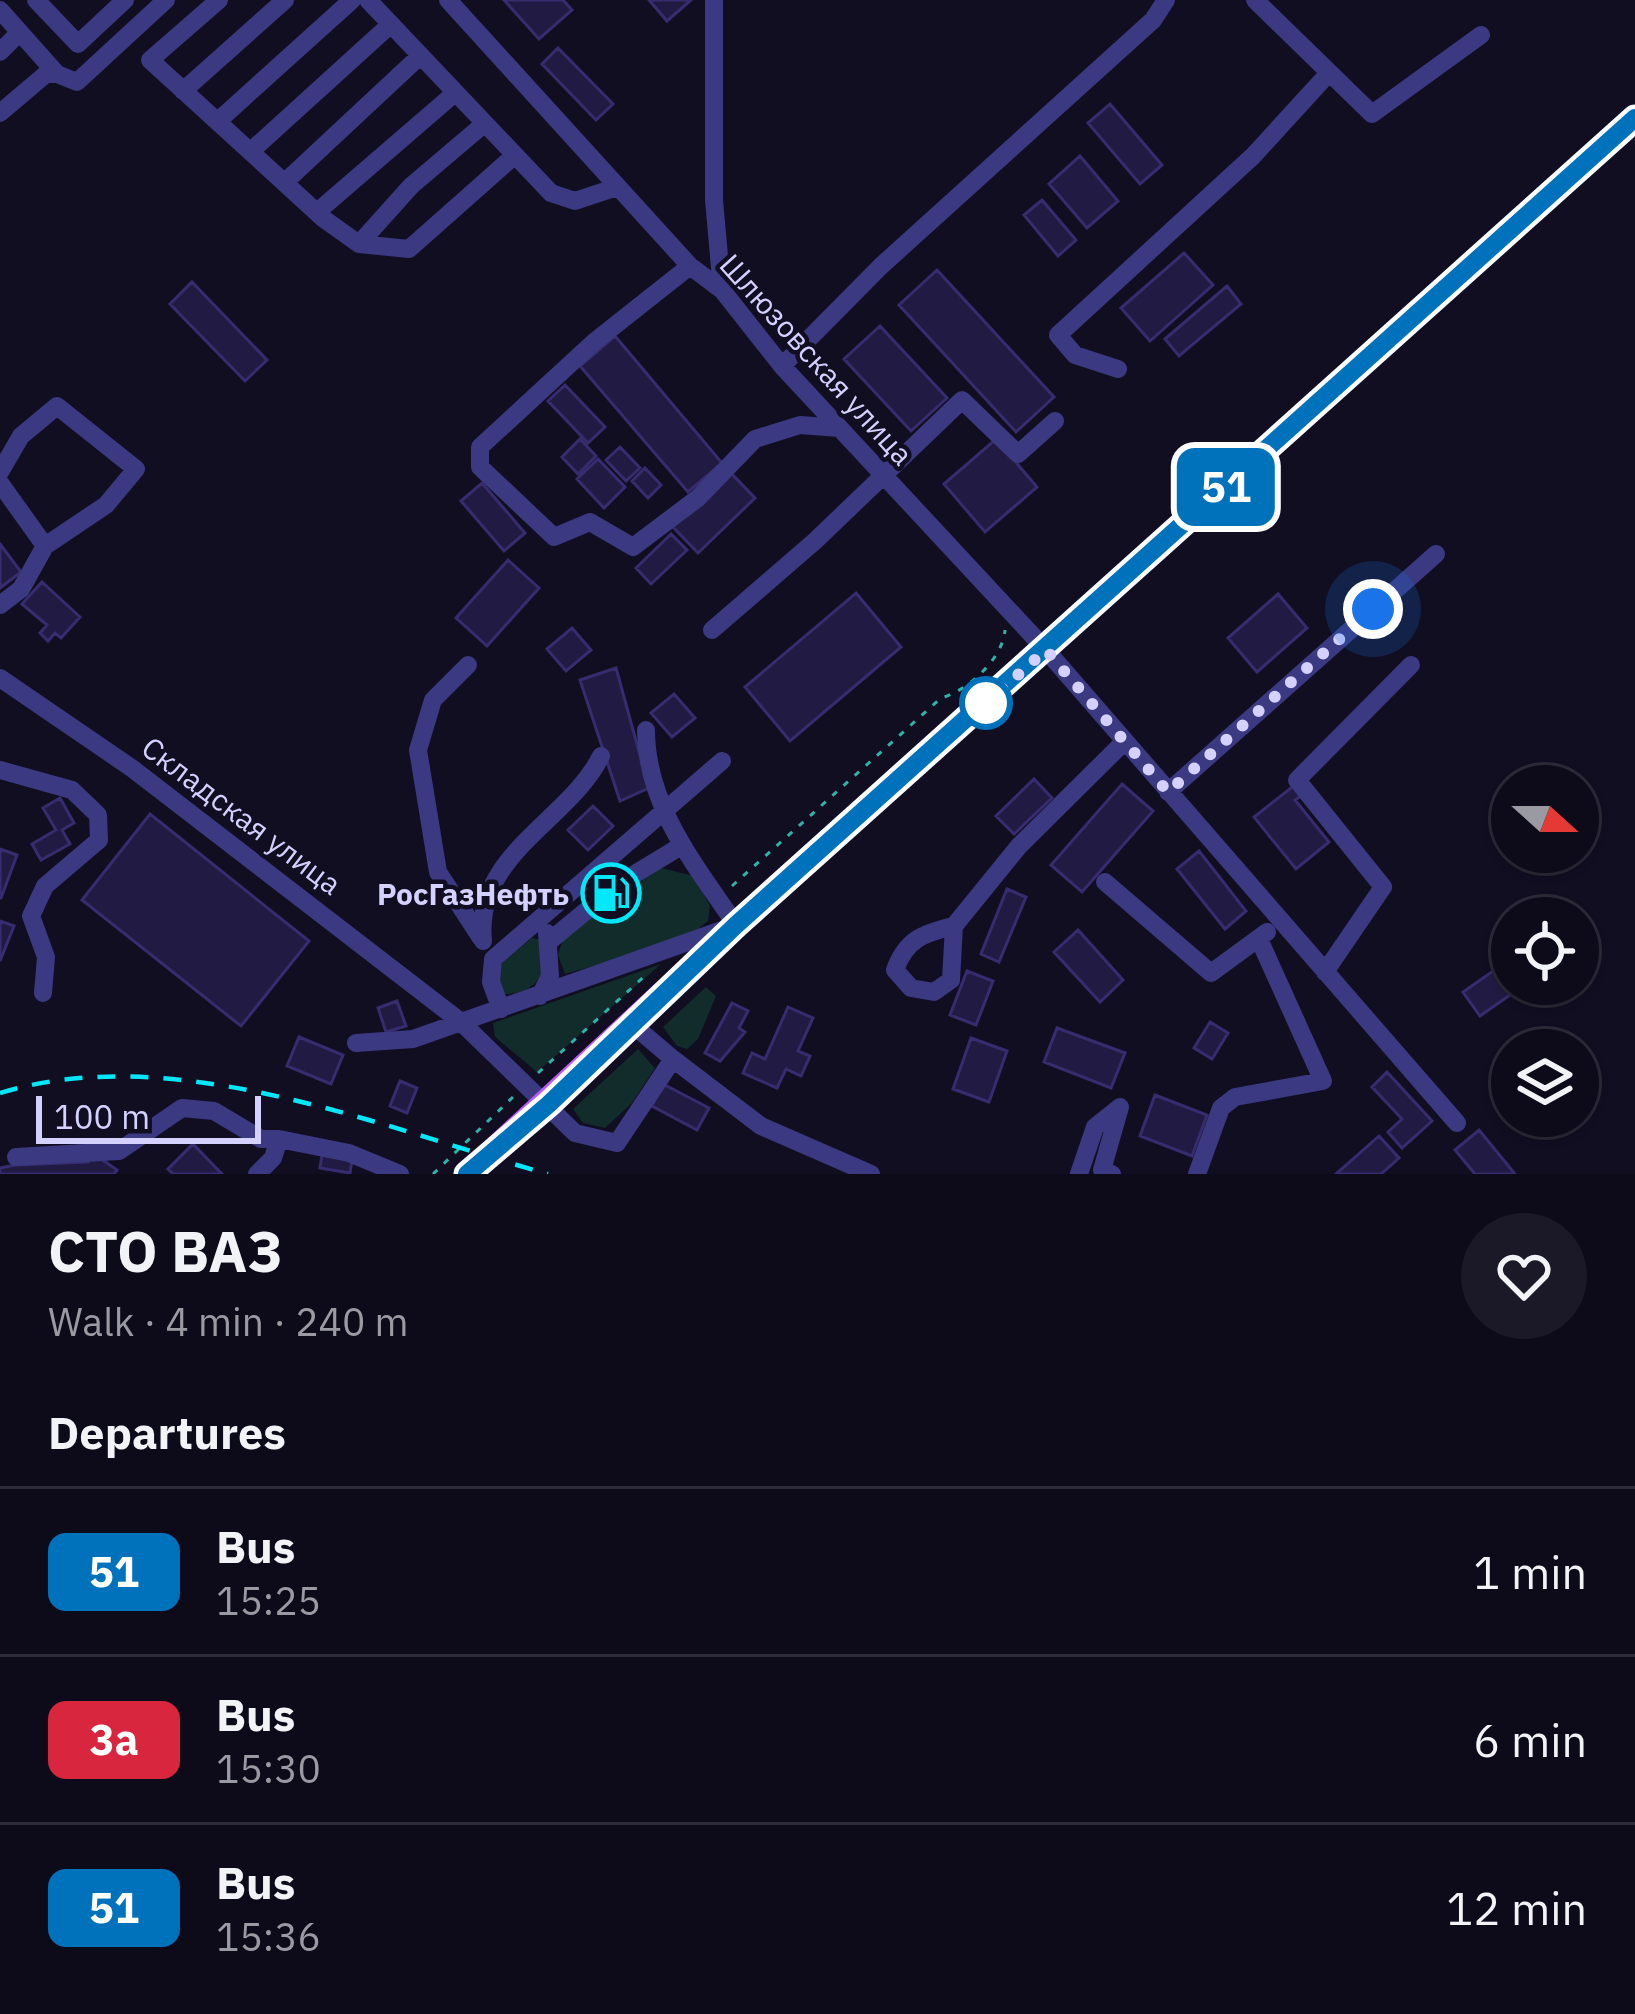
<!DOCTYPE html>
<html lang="en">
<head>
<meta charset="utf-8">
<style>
	body { margin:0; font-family:"IBM Plex Sans",sans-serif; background:#1b1827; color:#f1f3f6; height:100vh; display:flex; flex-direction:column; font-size:45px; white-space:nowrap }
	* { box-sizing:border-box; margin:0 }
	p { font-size:39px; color:#9a9aa2 }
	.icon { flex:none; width:66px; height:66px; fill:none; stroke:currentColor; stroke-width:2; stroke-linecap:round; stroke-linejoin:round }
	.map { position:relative; height:1174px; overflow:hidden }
	.sheet { display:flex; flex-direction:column; background:#0d0a1a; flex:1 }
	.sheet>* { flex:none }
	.badge { padding:0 24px; border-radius:18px; font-size:42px; line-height:78px }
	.needle { width:78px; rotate:111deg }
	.buttons { position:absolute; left:1491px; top:765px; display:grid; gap:24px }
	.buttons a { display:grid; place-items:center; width:108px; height:108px; border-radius:50%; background:#0d0a1a; box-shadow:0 3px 9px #0004,0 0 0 3px #2d2b39; font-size:60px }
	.scale { position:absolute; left:36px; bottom:30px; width:225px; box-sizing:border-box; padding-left:12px; border:6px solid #d4d0ff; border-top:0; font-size:33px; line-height:42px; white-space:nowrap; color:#d4d0ff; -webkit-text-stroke:9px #110e22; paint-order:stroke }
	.you { position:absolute; width:60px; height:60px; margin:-30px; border:9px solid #fff; border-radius:50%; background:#1a73e8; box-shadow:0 0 0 18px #1a73e833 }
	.map>.badge { position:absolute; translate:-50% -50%; box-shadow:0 0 0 6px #fff }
	h2 { padding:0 48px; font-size:45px; line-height:108px }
	.round { display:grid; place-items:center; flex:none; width:126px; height:126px; border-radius:63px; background:#1b1827 }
	.overview { display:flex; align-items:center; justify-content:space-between; height:204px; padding:0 48px }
	h1 { font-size:57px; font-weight:700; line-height:90px }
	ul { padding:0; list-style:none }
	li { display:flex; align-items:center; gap:36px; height:168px; padding:0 48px; border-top:3px solid #2d2b39 }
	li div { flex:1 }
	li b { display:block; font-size:45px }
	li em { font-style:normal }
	li .badge { min-width:132px; font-weight:700; text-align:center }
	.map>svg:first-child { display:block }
	.green { fill:#112c2b }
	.building { fill:#211a43; stroke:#372c6f; stroke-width:3 }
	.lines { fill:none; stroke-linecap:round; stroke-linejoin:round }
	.path { stroke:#2fb3a7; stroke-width:3; stroke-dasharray:6 9; stroke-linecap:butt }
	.minor { stroke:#3a3981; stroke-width:18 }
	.major { stroke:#ba58fe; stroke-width:24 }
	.rail { stroke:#02e8f8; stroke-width:4.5; stroke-dasharray:18 15; stroke-linecap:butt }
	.line-casing { stroke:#fff; stroke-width:27 }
	.line { stroke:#0072bc; stroke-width:18 }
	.walk { stroke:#d4d0ff; stroke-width:12; stroke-dasharray:0 21.6 }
	.stop-dot { fill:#fff; stroke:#0072bc; stroke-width:6 }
	.labels { text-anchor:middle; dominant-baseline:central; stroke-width:9; stroke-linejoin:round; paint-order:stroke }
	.street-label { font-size:30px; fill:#d4d0ff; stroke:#110e22 }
	.poi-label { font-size:30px; font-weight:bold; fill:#d4d0ff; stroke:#110e22; text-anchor:end }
</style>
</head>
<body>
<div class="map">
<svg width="1635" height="1174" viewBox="0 0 1635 1174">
	<rect width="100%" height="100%" fill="#110e22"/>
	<path class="green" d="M661,868L694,876L710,906L708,921L684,940L565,974L558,955L565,933Z
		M532,938L543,940C552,971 536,994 504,994L496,984L497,967Z
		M661,964L537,1072L495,1037L493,1023Z
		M706,987L716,996L698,1039L687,1049L677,1046L663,1027Z
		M638,1049L655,1068L632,1103L605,1128L583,1123L573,1109Z"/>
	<path class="building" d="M504,0H563L572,10L539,39Z
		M649,0H691L667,21Z
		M558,48L613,104L596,120L542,64Z
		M1110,104L1162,165L1140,184L1088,123Z
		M1080,156L1118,201L1087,228L1049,184Z
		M1042,200L1076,240L1058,256L1024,215Z
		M1184,253L1213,285L1150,341L1121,308Z
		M937,270L1054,397L1016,432L899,305Z
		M192,282L267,360L245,381L170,304Z
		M1227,286L1241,304L1179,356L1165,339Z
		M880,326L947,398L911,431L844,359Z
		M615,336L722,463L688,492L580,366Z
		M565,385L605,427L588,443L548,401Z
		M580,439L596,456L578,474L562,457Z
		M996,439L1037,487L985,532L944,484Z
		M620,447L640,468L626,481L606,460Z
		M598,459L625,487L604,508L577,479Z
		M645,468L661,485L648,498L632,481Z
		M730,472L755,498L698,553L673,527Z
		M482,483L525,533L504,551L461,501Z
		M671,534L687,550L651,584L636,568Z
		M0,544L21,572L0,588Z
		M508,560L539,588L487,646L456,618Z
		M42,582L80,617L61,638L55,633L48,641L40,633L47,625L22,604Z
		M856,593L901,647L790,741L745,687Z
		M1278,594L1307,628L1257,672L1228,638Z
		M572,628L591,650L566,671L547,649Z
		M616,668L649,788L620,801L580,680Z
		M674,694L695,718L672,737L651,713Z
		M1034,779L1052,798L1014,834L996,816Z
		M1122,784L1153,811L1082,892L1051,865Z
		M1296,784L1304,794L1295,800L1329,842L1296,869L1254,817Z
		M60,798L74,823L62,830L70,844L41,860L32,844L56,830L43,808Z
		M593,806L613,826L588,850L568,830Z
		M150,814L309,941L241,1026L82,900Z
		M0,849L17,855L1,898H0Z
		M1199,851L1246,911L1225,929L1177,869Z
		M1007,889L1026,897L999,962L981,954Z
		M0,921L14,926L0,961Z
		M1078,930L1123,980L1100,1002L1054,952Z
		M1496,969L1513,993L1480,1016L1463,992Z
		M967,971L993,981L976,1025L950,1015Z
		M397,1001L406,1026L386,1032L378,1008Z
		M732,1003L748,1011L739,1028L745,1032L720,1061L705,1053Z
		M788,1007L813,1018L798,1051L810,1056L801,1076L786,1069L777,1088L743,1073L752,1053L765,1059Z
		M1210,1022L1228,1033L1212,1059L1194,1048Z
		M1057,1028L1125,1053L1111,1088L1044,1062Z
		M299,1037L343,1055L331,1084L287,1066Z
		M971,1038L1007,1051L989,1102L953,1089Z
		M1387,1072L1432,1121L1402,1148L1388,1132L1402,1119L1372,1087Z
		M400,1081L417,1088L407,1113L390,1106Z
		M663,1084L709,1108L697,1130L652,1106Z
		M1155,1095L1207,1115L1192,1156L1140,1136Z
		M1479,1130L1515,1174H1475L1455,1150Z
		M1379,1136L1399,1158L1381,1174H1336Z
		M193,1144L222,1174H173L168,1169Z
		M94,1154L117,1170L114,1174H0V1168L15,1165L88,1162Z
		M322,1155L352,1160L350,1173L320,1168Z"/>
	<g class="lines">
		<path class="path" d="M732,886L941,698C967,691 1003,659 1005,630
			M538,1073L647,974
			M433,1174L514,1096"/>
		<path class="minor" d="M36,0L78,44L125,0
			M219,0L150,60L324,219L359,244L409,249L514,156
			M368,0L551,193L575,201L617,187
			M448,0L690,266L722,290L782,366L1046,650L1457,1123
			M714,0V200L722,290
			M1255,0L1372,114L1481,35
			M0,10L57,74L77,82L166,0
			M0,52L20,32
			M183,91L285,0
			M0,113L46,74H57
			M218,121L352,0
			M251,151L391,24
			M285,182L420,56
			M317,212L455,93
			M359,244L411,186L484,124
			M690,266L594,342L480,447V467L554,537L590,522L633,547L698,498L755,439L800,425L839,428
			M782,366L881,266L1153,20L1166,0
			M1118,369L1075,355L1058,335L1253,156L1328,74
			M0,472L21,436L57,406L136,469L106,505L45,546L21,589L0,605
			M0,483L45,546
			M712,630L815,541L962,400L1018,454L1055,421
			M468,665L433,700L418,750L438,872L481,938
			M0,678L133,769L461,1022L575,1133L617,1143L673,1059L633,1025
			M0,770L72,790L98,815L99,840L45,886L31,916L46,957L43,993
			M1168,792L1436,554
			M1105,882L1211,973L1267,932
			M954,926C924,933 906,939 895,970L911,988L934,992L951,980L954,926L1019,846L1124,742
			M552,939L620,883L681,846
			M483,941C474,854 569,821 601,756
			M1325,972L1383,887L1297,780L1411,665
			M540,996L550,976L547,933
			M501,1009L491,982L493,959L722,761
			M356,1043L413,1039L736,925C695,865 646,805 646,730
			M673,1059L761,1126L871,1174
			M16,1157L119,1151L182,1108L214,1111L261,1139H279
			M257,1174L273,1158L279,1139L349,1153L400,1174
			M1079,1174L1095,1127L1120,1107L1102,1170L1112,1174
			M1197,1174L1221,1108L1235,1097L1323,1081L1259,939"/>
		<path class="major" d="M467,1174L736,925L1635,118"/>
		<path class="rail" d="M0,1093C174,1040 380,1127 548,1174"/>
	</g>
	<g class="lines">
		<g class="line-casing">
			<path id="line" d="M467,1174L549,1104L736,925L1635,118"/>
		</g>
		<use href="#line" class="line"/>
		<path class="walk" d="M986,703L1046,650L1168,792L1373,609"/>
	</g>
	<defs>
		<g id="fuel-ring" transform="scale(3)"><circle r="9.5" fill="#110e22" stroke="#02e8f8" stroke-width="1.5"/><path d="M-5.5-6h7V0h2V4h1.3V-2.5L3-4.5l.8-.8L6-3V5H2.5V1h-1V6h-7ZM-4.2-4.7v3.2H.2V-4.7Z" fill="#02e8f8"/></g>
	</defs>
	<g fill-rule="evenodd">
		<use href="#fuel-ring" x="611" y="893"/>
	</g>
	<circle class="stop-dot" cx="986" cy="703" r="24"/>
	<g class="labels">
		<g class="street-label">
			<text transform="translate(817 359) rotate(48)">Шлюзовская улица</text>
			<text transform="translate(242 815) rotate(37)">Складская улица</text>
		</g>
		<g class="poi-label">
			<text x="569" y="893">РосГазНефть</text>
		</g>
	</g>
</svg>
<div class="buttons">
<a><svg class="needle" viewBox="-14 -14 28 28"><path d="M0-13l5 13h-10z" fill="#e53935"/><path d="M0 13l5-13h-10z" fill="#9a9aa2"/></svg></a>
<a><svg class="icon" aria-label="locate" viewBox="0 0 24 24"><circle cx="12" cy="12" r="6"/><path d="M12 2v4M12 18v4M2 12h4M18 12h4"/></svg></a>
<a><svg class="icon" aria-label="layers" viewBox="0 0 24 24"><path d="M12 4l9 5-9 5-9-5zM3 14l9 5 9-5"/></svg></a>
</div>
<div class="scale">100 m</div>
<div class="you" style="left:1373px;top:609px"></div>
<b class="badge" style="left:1226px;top:487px;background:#0072bc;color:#fff">51</b>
</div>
<section class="sheet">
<div class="overview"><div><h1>СТО ВАЗ</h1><p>Walk · 4 min · 240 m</p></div><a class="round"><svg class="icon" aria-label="heart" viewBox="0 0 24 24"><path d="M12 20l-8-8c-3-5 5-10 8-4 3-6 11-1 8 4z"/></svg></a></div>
<h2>Departures</h2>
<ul>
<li><span class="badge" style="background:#0072bc;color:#fff">51</span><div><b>Bus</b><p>15:25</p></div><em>1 min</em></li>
<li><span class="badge" style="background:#d7263d;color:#fff">3а</span><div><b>Bus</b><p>15:30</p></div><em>6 min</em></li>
<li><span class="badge" style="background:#0072bc;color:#fff">51</span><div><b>Bus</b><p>15:36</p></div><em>12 min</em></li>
</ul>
</section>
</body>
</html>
